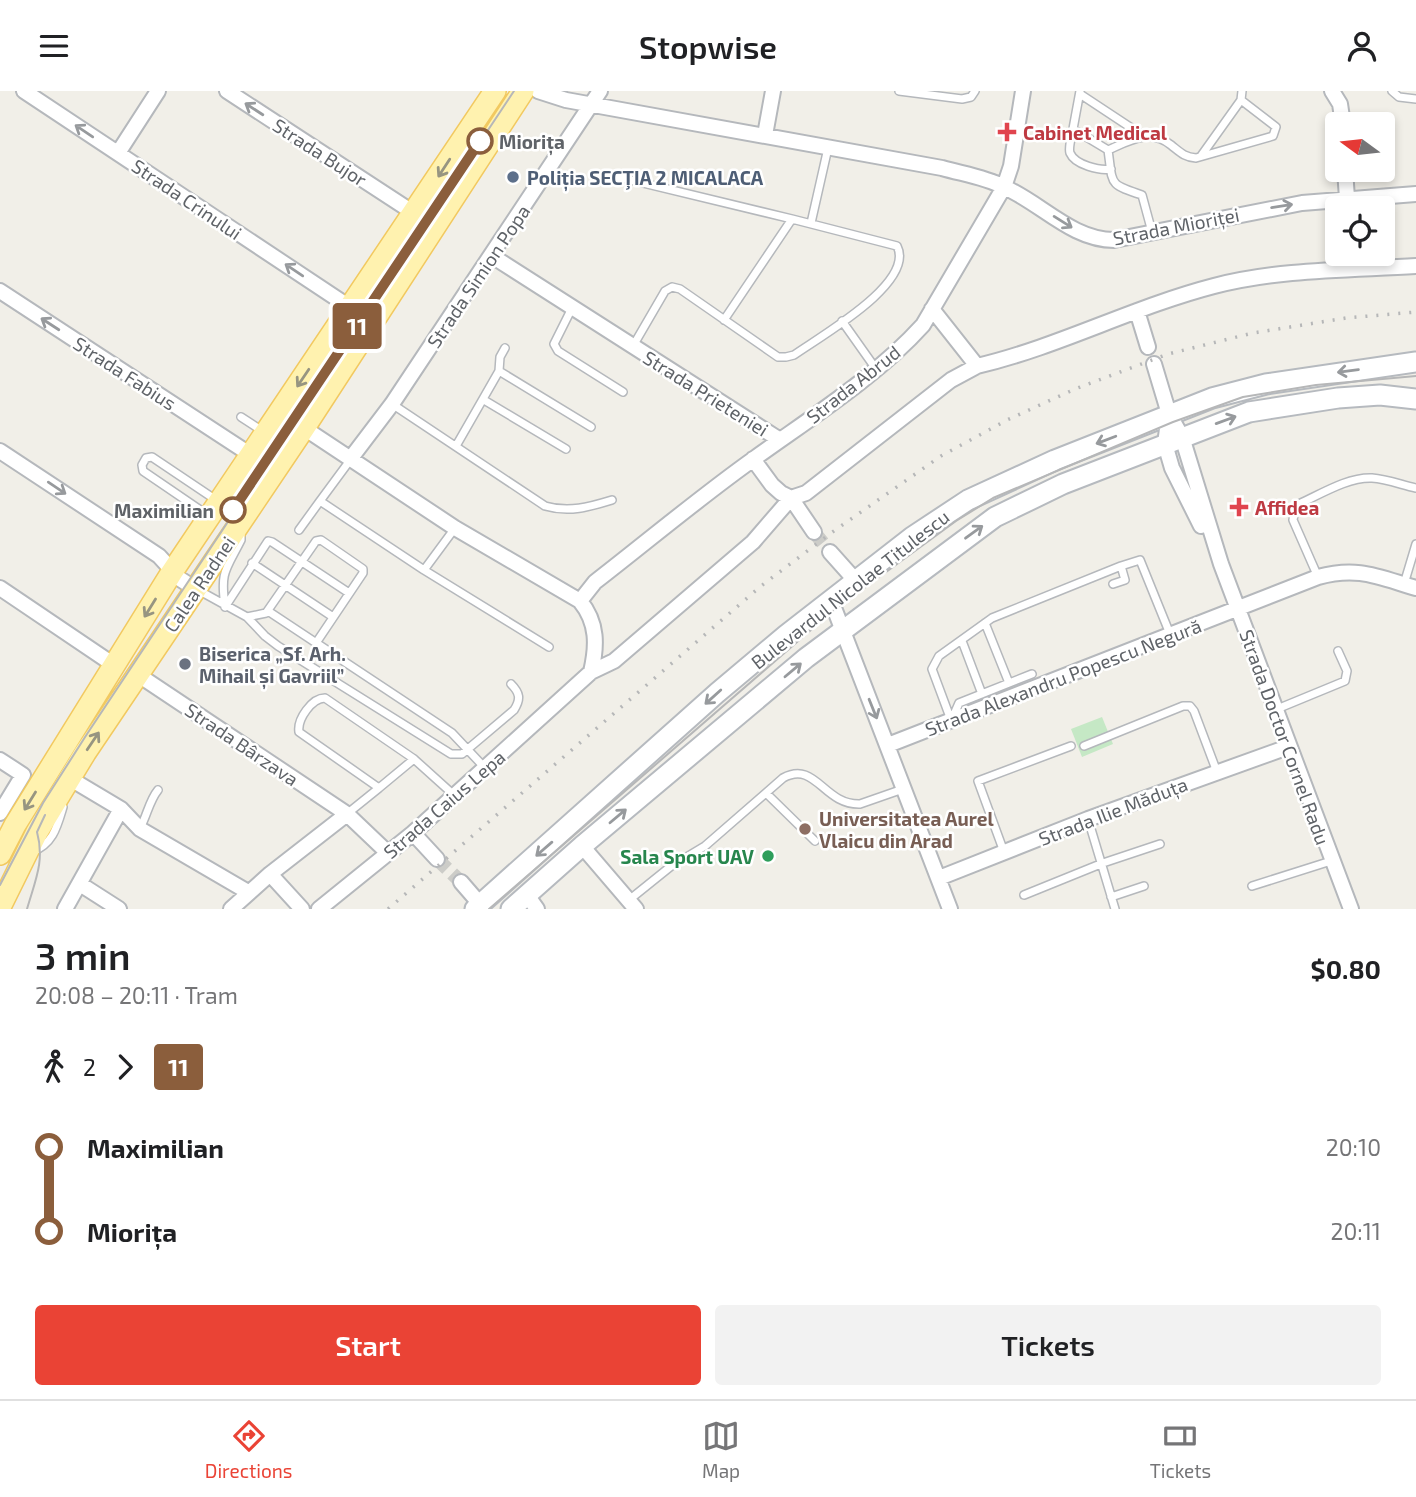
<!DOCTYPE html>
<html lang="en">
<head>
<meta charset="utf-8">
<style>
	body { margin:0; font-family:"Exo 2",sans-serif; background:#f2f2f2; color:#202124; height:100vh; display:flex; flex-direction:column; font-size:26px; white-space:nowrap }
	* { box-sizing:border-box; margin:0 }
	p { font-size:23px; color:#757577 }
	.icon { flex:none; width:38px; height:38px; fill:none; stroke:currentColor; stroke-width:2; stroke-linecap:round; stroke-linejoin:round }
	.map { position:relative; height:818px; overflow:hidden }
	.drawer { display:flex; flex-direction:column; background:#fff; flex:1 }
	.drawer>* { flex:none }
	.badge { padding:0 14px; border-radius:5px; font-size:24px; line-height:46px }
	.needle { width:46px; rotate:285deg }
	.fabs { position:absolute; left:1325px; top:21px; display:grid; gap:14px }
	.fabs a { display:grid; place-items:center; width:70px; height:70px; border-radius:7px; background:#fff; box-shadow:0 4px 10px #0003; font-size:35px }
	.map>.badge { position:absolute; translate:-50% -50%; box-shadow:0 0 0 4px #fff }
	.legs { display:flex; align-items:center; gap:10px; height:77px; padding:0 35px; font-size:23px }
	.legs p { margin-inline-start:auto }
	.head { display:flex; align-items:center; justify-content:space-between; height:119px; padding:0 35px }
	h1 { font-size:38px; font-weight:600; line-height:52px }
	.primary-button { display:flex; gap:14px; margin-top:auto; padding:14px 35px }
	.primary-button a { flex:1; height:80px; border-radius:7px; background:#ea4335; color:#fff; font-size:28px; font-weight:600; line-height:80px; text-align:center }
	.primary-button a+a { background:#f2f2f2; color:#202124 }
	ul { padding:0 35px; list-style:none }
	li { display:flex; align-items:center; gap:24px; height:84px; font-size:26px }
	li i { display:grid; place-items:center; width:10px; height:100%; margin:0 9px; background:currentColor }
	li i::after { content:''; width:18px; height:18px; margin:-9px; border:5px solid; border-radius:50%; background:#fff }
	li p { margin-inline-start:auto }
	li:first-child i { background:linear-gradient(#0000 50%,currentColor 0) }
	li:last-child i { background:linear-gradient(currentColor 50%,#0000 0) }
	header { display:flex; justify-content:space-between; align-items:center; height:91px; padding:0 35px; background:#fff; font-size:32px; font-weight:600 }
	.tabs { display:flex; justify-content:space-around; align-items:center; height:98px; border-top:2px solid #e0e0e0; background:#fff; font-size:19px; color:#757577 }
	.tabs a { display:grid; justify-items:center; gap:4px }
	.tabs .selected { color:#ea4335 }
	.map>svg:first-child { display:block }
	.green { fill:#c5e8c5 }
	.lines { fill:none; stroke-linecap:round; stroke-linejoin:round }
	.street-tunnel { stroke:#ccccc8; stroke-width:14; stroke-dasharray:14 7; stroke-linecap:butt }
	.lane-casing { stroke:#b5b8bc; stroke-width:10 }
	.street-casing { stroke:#b5b8bc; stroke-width:18 }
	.secondary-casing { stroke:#b6babf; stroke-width:23 }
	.primary-casing { stroke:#f2c960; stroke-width:24 }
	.lane { stroke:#fff; stroke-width:7 }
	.street { stroke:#fff; stroke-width:14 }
	.secondary { stroke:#fff; stroke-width:19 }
	.primary { stroke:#fff2af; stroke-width:21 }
	.tram { stroke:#b6b7b8; stroke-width:2 }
	.rail { stroke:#b6b7b8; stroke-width:3.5; stroke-dasharray:2 9; stroke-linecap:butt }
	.oneway { stroke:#979a9d }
	.oneway2 { stroke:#979581 }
	.line-1-casing { stroke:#fff; stroke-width:16 }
	.line-1 { stroke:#8b5e3c; stroke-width:10 }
	.health-dot { fill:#e0444e; stroke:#fff; stroke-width:2.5 }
	.stop-1-dot { fill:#fff; stroke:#8b5e3c; stroke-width:3.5 }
	.service-dot { fill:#5c6f8a; stroke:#fff; stroke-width:2.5 }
	.worship-dot { fill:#6b7280; stroke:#fff; stroke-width:2.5 }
	.education-dot { fill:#8d6e63; stroke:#fff; stroke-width:2.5 }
	.leisure-dot { fill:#2e9e5b; stroke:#fff; stroke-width:2.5 }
	.labels { text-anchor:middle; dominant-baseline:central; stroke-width:5; stroke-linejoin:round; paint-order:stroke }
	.health-label { font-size:19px; font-weight:bold; fill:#be3a42; stroke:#fff; text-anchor:start }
	.stop-label { font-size:19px; font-weight:bold; fill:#5f6368; stroke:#fff; text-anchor:start }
	.street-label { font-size:19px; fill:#5f6368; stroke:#fff }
	.service-label { font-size:19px; font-weight:bold; fill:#4e5e75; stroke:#fff; text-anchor:start }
	.worship-label { font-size:19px; font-weight:bold; fill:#5b616d; stroke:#fff; text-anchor:start }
	.education-label { font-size:19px; font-weight:bold; fill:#785e54; stroke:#fff; text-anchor:start }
	.leisure-label { font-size:19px; font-weight:bold; fill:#27864d; stroke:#fff; text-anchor:end }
</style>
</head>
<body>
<header><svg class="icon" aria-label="menu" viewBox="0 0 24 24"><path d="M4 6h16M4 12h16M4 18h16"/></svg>Stopwise<svg class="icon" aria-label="person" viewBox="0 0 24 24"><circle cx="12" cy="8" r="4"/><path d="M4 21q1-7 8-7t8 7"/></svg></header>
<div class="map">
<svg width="1416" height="818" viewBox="0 0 1416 818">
	<rect width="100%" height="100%" fill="#f1efe8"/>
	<path class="green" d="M1102,626L1113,653L1082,666L1071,638Z"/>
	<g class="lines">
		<path class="street-tunnel" d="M814,441L830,461
			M437,768L461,791"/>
		<g class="lane-casing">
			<path id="lane" d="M899,0L962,8L971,6L975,0
				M1080,0L1073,38L1108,59C1113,94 1108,93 1142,104L1152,141
				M1392,0L1399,6L1416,8
				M1080,3L1142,44
				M1073,38C1072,45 1068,56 1070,62C1075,74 1100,80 1111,78
				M1108,59C1129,50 1150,37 1171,54C1180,61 1184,66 1196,67L1273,45L1276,36L1241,9L1242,0
				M1201,65L1241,9
				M614,85L792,128L724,229
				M811,132L828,57
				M572,217L554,253L558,260L623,301
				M842,230L876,278
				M633,255L665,200L672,196L680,198L778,266H786L794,264C819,246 916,192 897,155L792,128
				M499,280L591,336
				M484,309L566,358
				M392,313L545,415C569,422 589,416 612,409
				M241,326L264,341
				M456,355L499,280L500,266L505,257
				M351,368L320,410L424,479L549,556
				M206,423L143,380L142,374L146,367L152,366L216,409
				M299,439L320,410
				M252,472L333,526
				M424,479L455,437
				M1318,486L1293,429L1295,418L1299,413C1321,403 1348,386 1372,387C1387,388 1402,394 1416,397
				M1113,493L1125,489L1121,475L1140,469L1170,543
				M1404,493L1416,453
				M198,499L247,526L265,545L278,555L451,663H462L514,619C521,608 520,602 511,593
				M225,515C220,480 226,479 241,449V444
				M225,516L268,450L272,451L349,502
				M268,520L452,642L485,677
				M247,526L266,522L316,450L321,449L363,478V482L316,552
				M985,532L1009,592
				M962,550L982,603
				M1277,618L1345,590L1347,580L1338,560
				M952,628L959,612L1032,583
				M951,629L932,578L939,565L992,527L1121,475
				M1084,655L1183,615H1190L1194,620L1217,681
				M379,697L414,668L455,705
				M766,702L815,750
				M348,722L379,697L299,641C297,628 312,607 325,607L414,668
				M1088,728L1115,818
				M140,737C147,725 149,710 158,699
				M32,761C53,753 57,736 63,716
				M1004,761L978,690L1071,655
				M1252,795L1331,770
				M1024,804L1103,772L1160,753
				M1111,806L1144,795
				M629,809L670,776L705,755L783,687C816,669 823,714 860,713L903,698"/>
		</g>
		<g class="street-casing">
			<path id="street" d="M24,0L351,217
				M227,0L414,122
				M538,0L566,9L942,77C963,83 985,86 1004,96C1041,112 1072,149 1114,149L1302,112L1416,103
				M1332,0L1340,13L1343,33
				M765,44L773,0
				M118,62L158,0
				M1345,79L1347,107
				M492,165L780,349
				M0,200L251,364
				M1137,220L1148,256
				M1154,273L1169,323L1182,346L1221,473L1351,818
				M977,275C1058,256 1133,216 1214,195C1279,178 1350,179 1416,175
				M1169,323L1165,353L1172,377L1201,435
				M304,337L455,437L580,510C598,532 597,555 591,581L413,742L319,818
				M0,360L159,465L180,488L194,497
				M351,367L392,313L600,0
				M753,368L772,394L781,402L791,407L814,441
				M830,461L855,489
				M0,497L114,574
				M831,509L950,818
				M580,510L595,491C648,450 700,406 755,367C812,326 877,285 923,234L1004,96L1011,75L1023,0
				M591,581L614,570L753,451L791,407L806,402L951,289L977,275L932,218
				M137,583L347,723L388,762
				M888,654L1318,486C1358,475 1378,486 1416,497
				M0,669L23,684L0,722
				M69,687L121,718L140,738L248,801
				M413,742L437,768
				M582,755L636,818
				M270,783L302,818
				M939,787L1088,728L1288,656
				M461,791L480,813
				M80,793L119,818
				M527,804L537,818
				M65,818L121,718
				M231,818L270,783L347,723"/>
		</g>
		<g class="secondary-casing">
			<path id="secondary" d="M475,818L717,602L786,544L912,446L968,409L1055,369L1212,307L1266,293L1416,271
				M511,818L582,755L806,567L995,426L1063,393L1249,321L1338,307L1380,304L1416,308"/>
		</g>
		<g class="primary-casing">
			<path id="primary" d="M0,763L15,734L172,481L495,0
				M0,816L37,741L85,662L304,337L523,0"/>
		</g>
		<use href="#lane" class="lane"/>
		<use href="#street" class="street"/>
		<use href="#secondary" class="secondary"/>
		<use href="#primary" class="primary"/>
		<path class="tram" d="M0,794L43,712L87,643L514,0
			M27,818C35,790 45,770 37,741L45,724
			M489,818L834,519L956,430L993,407L1173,331L1243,306L1316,294L1416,285"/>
		<path class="rail" d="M388,818L761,495L831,442L941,365L1007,329L1075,298L1168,263L1253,242L1346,227L1416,221"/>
	</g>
	<defs><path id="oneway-shaft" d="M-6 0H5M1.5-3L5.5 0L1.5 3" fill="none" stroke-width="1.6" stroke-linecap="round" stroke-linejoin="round" transform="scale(1.75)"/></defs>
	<g class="oneway">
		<use href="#oneway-shaft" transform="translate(254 18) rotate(-147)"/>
		<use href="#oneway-shaft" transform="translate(84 40) rotate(-146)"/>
		<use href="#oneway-shaft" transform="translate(1282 115) rotate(-9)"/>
		<use href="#oneway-shaft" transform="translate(1063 131) rotate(32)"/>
		<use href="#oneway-shaft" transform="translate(294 179) rotate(-146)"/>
		<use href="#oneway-shaft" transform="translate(50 233) rotate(-147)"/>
		<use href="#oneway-shaft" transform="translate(1348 280) rotate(173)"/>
		<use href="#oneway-shaft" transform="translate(1226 329) rotate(-20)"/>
		<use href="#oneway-shaft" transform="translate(1106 349) rotate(159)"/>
		<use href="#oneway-shaft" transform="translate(57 397) rotate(34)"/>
		<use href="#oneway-shaft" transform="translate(974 441) rotate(-36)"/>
		<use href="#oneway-shaft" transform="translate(793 579) rotate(-40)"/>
		<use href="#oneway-shaft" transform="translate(713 606) rotate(138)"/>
		<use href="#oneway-shaft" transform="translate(873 618) rotate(68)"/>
		<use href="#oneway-shaft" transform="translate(618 725) rotate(-40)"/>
		<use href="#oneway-shaft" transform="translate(544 758) rotate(139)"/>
	</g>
	<g class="oneway2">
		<use href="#oneway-shaft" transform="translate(444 77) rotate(123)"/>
		<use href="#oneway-shaft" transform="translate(303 287) rotate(124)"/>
		<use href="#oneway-shaft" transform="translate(150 517) rotate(122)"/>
		<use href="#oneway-shaft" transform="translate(93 650) rotate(-56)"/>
		<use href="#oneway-shaft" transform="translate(30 710) rotate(122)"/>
	</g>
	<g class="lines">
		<g class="line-1-casing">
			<path id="line-1" d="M233,419L480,50"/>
		</g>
		<use href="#line-1" class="line-1"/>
	</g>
	<g class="health-dot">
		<path d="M1003.5 30.5h7v7h7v7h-7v7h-7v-7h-7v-7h7z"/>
		<path d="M1235.5 405.5h7v7h7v7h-7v7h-7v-7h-7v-7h7z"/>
	</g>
	<g class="stop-1-dot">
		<circle cx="480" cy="50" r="12"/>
		<circle cx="233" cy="419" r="12"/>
	</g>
	<circle class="service-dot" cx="513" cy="86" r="7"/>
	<circle class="worship-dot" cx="185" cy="573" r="7"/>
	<circle class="education-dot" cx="805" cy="738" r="7"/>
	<circle class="leisure-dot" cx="768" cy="765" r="7"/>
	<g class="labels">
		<g class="health-label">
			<text x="1023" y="41">Cabinet Medical</text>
			<text x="1255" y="416">Affidea</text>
		</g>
		<g class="stop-label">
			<text x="499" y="50">Miorița</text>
			<text x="214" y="419" text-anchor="end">Maximilian</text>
		</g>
		<g class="street-label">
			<text transform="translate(320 61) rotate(33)">Strada Bujor</text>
			<text transform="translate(187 108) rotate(34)">Strada Crinului</text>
			<text transform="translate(1176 135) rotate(-11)">Strada Mioriței</text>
			<text transform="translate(478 185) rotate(-56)">Strada Simion Popa</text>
			<text transform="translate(125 282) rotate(33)">Strada Fabius</text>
			<text transform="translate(853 293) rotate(-38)">Strada Abrud</text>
			<text transform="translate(706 302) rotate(32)">Strada Prieteniei</text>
			<text transform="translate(199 493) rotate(-56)">Calea Radnei</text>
			<text transform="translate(850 498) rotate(-38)">Bulevardul Nicolae Titulescu</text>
			<text transform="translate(1063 586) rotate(-21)">Strada Alexandru Popescu Negură</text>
			<text transform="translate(1285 646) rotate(70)">Strada Doctor Cornel Radu</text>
			<text transform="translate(242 653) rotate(34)">Strada Bârzava</text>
			<text transform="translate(444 713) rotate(-41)">Strada Caius Lepa</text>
			<text transform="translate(1113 720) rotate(-21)">Strada Ilie Măduța</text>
		</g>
		<g class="service-label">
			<text x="527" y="86">Poliția SECŢIA 2 MICALACA</text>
		</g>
		<g class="worship-label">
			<text x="199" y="562">Biserica „Sf. Arh.<tspan x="199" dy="22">Mihail și Gavriil”</tspan></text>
		</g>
		<g class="education-label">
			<text x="819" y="727">Universitatea Aurel<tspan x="819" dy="22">Vlaicu din Arad</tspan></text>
		</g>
		<g class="leisure-label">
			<text x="754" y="765">Sala Sport UAV</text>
		</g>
	</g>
</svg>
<div class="fabs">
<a><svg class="needle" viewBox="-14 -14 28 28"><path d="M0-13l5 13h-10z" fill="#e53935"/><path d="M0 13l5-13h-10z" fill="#757577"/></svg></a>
<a><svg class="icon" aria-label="locate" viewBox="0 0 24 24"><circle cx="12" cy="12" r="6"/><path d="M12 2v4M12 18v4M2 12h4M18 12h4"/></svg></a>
</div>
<b class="badge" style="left:357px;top:235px;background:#8b5e3c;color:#fff">11</b>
</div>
<section class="drawer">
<div class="head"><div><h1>3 min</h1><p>20:08 – 20:11 · Tram</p></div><b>$0.80</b></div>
<div class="legs"><svg class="icon" aria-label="walk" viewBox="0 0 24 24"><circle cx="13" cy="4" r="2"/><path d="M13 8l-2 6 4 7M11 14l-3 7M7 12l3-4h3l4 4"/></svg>2<svg class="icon" aria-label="forward" viewBox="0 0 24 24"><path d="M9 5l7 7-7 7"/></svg><b class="badge" style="background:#8b5e3c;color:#fff">11</b></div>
<ul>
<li><i style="color:#8b5e3c"></i><b>Maximilian</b><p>20:10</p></li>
<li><i style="color:#8b5e3c"></i><b>Miorița</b><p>20:11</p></li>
</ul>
<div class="primary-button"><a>Start</a><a>Tickets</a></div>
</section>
<nav class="tabs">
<a class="selected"><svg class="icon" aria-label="directions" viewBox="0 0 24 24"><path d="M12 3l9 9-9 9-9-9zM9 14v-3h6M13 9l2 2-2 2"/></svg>Directions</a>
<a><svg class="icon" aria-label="map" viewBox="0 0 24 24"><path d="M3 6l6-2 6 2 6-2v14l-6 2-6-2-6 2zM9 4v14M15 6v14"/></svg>Map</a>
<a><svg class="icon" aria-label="tickets" viewBox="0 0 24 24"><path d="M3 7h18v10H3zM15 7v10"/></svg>Tickets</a>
</nav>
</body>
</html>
